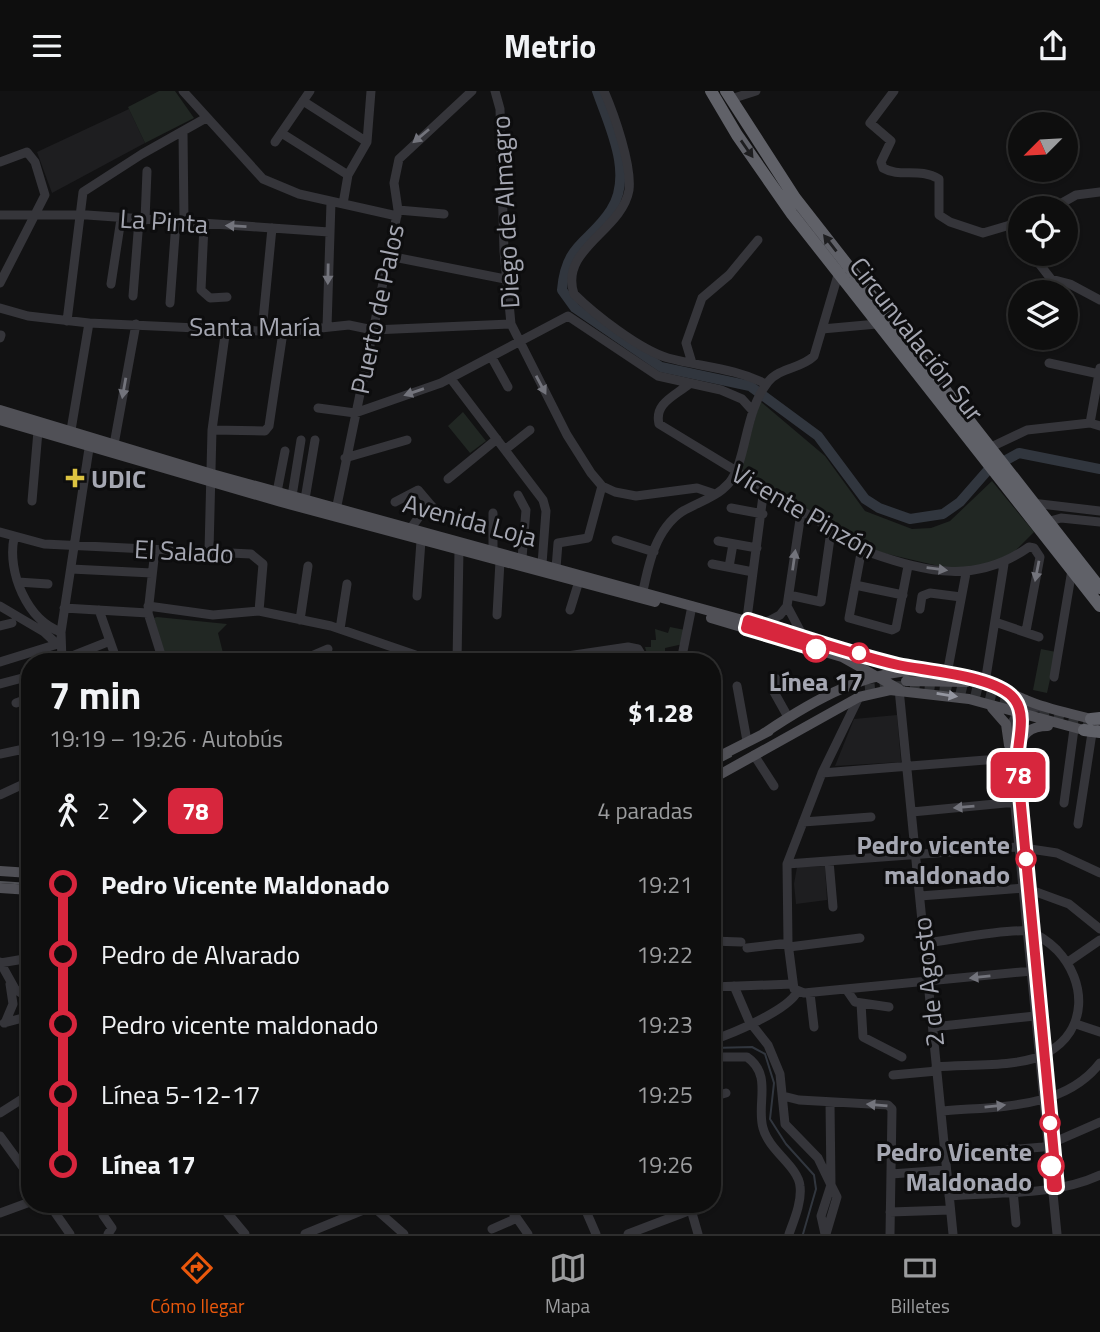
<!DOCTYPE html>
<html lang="es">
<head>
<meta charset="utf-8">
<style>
	body { margin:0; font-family:"Titillium Web",sans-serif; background:#1c1c1c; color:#f1f3f6; height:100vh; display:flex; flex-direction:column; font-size:26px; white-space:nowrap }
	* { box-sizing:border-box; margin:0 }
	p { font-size:23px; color:#9b9c9e }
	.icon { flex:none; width:38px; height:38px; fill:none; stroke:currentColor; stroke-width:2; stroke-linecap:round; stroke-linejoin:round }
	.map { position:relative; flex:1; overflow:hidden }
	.panel { position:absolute; left:21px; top:562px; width:700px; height:560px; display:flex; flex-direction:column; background:#0e0e0e; border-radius:28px; box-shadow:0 2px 5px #0004,0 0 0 2px #2e2e2e }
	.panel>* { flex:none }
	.badge { padding:0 14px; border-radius:10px; font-size:24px; line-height:46px }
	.needle { width:46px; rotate:246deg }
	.fabs { position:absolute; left:1008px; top:21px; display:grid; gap:14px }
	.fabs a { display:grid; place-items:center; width:70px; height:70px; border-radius:50%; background:#0e0e0e; box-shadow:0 2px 5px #0004,0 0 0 2px #2e2e2e; font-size:35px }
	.map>.badge { position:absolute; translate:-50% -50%; box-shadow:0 0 0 4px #fff }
	.legs { display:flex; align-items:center; gap:10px; height:77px; padding:0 28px; font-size:23px }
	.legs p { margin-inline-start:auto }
	.overview { display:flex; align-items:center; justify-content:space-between; height:119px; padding:0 28px }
	h1 { font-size:38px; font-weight:700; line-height:52px }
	ul { padding:0 28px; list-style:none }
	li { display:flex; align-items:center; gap:24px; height:70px; font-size:26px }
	li i { display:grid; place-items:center; width:10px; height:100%; margin:0 9px; background:currentColor }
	li i::after { content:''; width:18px; height:18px; margin:-9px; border:5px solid; border-radius:50%; background:#0e0e0e }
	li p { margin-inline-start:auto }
	li:first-child i { background:linear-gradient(#0000 50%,currentColor 0) }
	li:last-child i { background:linear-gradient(currentColor 50%,#0000 0) }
	header { display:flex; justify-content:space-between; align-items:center; height:91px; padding:0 28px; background:#0e0e0e; font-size:32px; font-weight:700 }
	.tabs { display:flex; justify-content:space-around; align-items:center; height:98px; border-top:2px solid #2e2e2e; background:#0e0e0e; font-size:19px; color:#9b9c9e }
	.tabs a { display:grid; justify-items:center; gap:4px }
	.tabs .on { color:#ea580c }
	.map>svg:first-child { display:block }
	.built { fill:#1e1e20 }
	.green { fill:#212723 }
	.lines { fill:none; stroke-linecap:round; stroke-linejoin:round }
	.stream { stroke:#31363e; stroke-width:2 }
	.river { stroke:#31363e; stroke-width:10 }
	.major-tunnel { stroke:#2f3033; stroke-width:10; stroke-dasharray:10 5; stroke-linecap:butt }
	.minor { stroke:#35353a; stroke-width:9 }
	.major { stroke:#505056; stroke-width:10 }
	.highway { stroke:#606168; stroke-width:12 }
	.tram { stroke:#505156; stroke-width:2 }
	.oneway { fill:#73747c }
	.oneway2 { fill:#1e1e20 }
	.oneway3 { fill:#9496a0 }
	.line-1-casing { stroke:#fff; stroke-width:16 }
	.line-1 { stroke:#d7263d; stroke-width:10 }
	.poi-dot { fill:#dcc341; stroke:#0d0d0e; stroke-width:2.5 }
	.stop-1-dot { fill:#fff; stroke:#d7263d; stroke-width:3.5 }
	.labels { text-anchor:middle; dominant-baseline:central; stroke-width:6; stroke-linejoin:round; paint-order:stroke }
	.street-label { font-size:26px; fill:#a5a7b2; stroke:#0d0d0e }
	.poi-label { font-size:26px; font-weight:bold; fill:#a5a7b2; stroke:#0d0d0e; text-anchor:start }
	.stop-label { font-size:26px; font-weight:bold; fill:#a5a7b2; stroke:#0d0d0e; text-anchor:end }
</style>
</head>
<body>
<header><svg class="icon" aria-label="menu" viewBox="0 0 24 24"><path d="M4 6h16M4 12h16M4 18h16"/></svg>Metrio<svg class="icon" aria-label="share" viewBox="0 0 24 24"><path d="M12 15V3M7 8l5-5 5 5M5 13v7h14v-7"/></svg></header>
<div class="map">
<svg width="1100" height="1143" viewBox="0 0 1100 1143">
	<rect width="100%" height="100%" fill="#121213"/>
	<path class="built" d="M129,18L145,52L52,102L37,61Z
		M897,624L901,671L835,675L854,628Z
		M825,775L827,809L796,813L794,793L797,776Z"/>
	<path class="green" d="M159,0H175L194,27L145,52L128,16Z
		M760,310L825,365L865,420L912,438L931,437L950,430L992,390L1034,441L1014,461L989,473L961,480L930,473L879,461L850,446L741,378Z
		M463,321L486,350L470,362L448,335Z
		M157,526L227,533L218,542L225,570H166L154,527Z
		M670,536L685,539L683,553L665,557V570H649L645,556H651V549H656L655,538L668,542Z
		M1041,558L1056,561L1047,602L1033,599Z"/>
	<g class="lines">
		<path class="stream" d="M712,957L752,956L765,963L774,992L770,1028L786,1053L814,1084L816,1098L803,1143"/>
		<path class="river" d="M597,0C609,35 634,83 611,119C590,152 566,151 562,199L575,217L661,276L750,295L818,345L865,408L879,417L910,428L943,423L960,411L988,379L1019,362L1100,378"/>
		<path class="major-tunnel" d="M942,594L1022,613
			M865,598L912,594L948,598
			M1025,617L1094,636"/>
		<path class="minor" d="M183,0L263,88L299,103L397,125
			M495,0L500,18L504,160L511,233L567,344L591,382L602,395L615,401L636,405L697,397L715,403
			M604,0C614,23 632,74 629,99C622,140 559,158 574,203C594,223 640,259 668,267C702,276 734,277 766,293
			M894,0L870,32L891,50L881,71L883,77C900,87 919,76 939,88V124L950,131L983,142L1020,131
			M731,8L756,0
			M303,10L367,51
			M183,41L184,131
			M283,43L348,84
			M275,51L310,0
			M0,71L27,61L35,71L45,104L0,192
			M343,113L348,84L367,51L371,0
			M1053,117L1076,104L1100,101
			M398,119L444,123
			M0,124H87L329,141
			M145,129L147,80
			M204,134L201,199L210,207L227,206
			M389,165L505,188
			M1034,166L1051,188L1070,193L1100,209
			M111,193L121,128
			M133,205L139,129
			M170,212L176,131
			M0,217L28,225L89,232L283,241L349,234L373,239L511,233
			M67,230L83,101L142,63L206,27
			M327,236L331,111
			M822,238L877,233
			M262,240L272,137
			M0,247L1,244
			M492,267L508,296
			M692,272L686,252L702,207L729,184L758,149
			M1049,272L1099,283
			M451,288L543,409L546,420L542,473
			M689,293C675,305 654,312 659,333L871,462C929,482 976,493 1029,456L1034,457L1040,466L1026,540
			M318,317L355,322L441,292L568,225L658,285L721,299L742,308L752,319
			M1090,332L1100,277
			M212,339L265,340L269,335L283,241
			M70,345L89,232
			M989,357L1027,339L1090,332L1100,335
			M506,358L530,339
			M113,359L136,233
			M345,367L407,349
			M448,388L497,348
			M277,401L285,360
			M518,404L526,419L522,467
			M292,405L301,349
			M305,408L315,349
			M32,410L38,340
			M395,411L418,399L429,412L411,437
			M429,412L440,424
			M1032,412L1100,420
			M731,417L763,423
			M335,424L398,119L394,92L399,68L472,0
			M1043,432L1061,427L1100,431
			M0,441L44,453L251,463L263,473L259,520L331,535L433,570
			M14,447C7,481 27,529 61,541
			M616,449L654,461
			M718,450L757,457
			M862,457L849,527L892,539L896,537L908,475
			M155,459L148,522L163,570
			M209,460L212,339L226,237
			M493,460V422
			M712,473L753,481
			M729,476L733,453
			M556,477L558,452L588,447L602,395
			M71,478L152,482
			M18,491L48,493
			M855,494L903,504
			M789,504L821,511L831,440
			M417,505L421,450
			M642,505C648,475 655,438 683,420C699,411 717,406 729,392C747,370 744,321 768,291C780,276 801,278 814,265L838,184
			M0,515L44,541L57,553
			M148,515L213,524L259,520
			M787,515L803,545
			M64,517L148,522
			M920,518L922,505L930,502L961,506
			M99,519L117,570
			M570,519L579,490
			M497,524L500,470
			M300,529L308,475
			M995,531L1039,546
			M763,533L780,524L787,515L801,422
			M0,535L12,532
			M746,535L764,397
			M340,538L347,493
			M62,569L110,550
			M62,570L61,541L90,351
			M300,570L328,558
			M457,570L459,459
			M534,570L628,556L638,558L645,570
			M685,570L683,560L692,515
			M0,571L61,552
			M947,583L966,482
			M1054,586L1072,479
			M777,588L774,601L788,626
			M985,592L1004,473
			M0,593L30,585
			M737,595L747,650
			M899,598L953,1143
			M1009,603C1027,616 1019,635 1017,654
			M859,606L822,682L787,773L788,852L794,898L804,902L1032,880
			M16,612L30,607
			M1041,616C1015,616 1009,630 1009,654L1057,1143
			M712,634L718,666
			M0,663L24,658L27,668
			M754,664L774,695
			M822,682L1011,667
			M0,704L30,690
			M1064,712L1074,638
			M912,721L1016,711
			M803,731L871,726
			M1078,733L1092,642
			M829,770L833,816
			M787,773L1017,756L1057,762L1100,782
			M1028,798L1069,813L1100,838
			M920,805L1024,797
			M712,850L741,851
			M925,852C951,849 1003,838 1026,840C1037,842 1050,852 1057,859C1087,891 1088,939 1047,962C1021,977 967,973 936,976
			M789,856L860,847
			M747,857L788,852
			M0,871L15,898L30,908
			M1068,871L1100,849
			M0,872L30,867
			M734,895L749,930L768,954L780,983L785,1033L818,1067L831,1094L821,1125L825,1143
			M712,896L793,893
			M846,898L855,911L889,916
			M810,902L814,936
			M861,912L863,946L902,966
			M4,932L30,925
			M5,932L13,913L10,893
			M1076,933L1100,941
			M933,936L1035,925
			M712,949C732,943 788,919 797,901
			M712,966H747C773,984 756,1013 763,1037C769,1060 798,1075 800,1095C802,1111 794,1129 789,1143
			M893,984L937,980
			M783,1005L799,1009L888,1014L892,1018L890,1143
			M712,1006L726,1002
			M943,1020C997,1015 1064,1019 1100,972
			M0,1022L30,1003
			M0,1045L30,1086
			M945,1064L1043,1056L1100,1031
			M891,1083L946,1079
			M1013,1099L1016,1132
			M949,1105C997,1101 1055,1105 1100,1084
			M49,1113L70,1143
			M220,1113L245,1143
			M370,1113L404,1143
			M507,1113L528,1143
			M583,1113L596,1143
			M690,1115L698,1143
			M890,1121L950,1119
			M0,1122L30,1111
			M103,1124L112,1137L108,1143
			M492,1138L517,1127
			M305,1143L378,1113
			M628,1143L691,1119
			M826,1143L837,1106L831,1094L830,1011"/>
		<path class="major" d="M0,319L212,383L928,580
			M0,329L281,411L655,511
			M711,527L842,566L899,598
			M906,590L967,591
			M992,617L1006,633L1009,654
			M763,643C812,610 869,576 930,580C964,582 996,597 1026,609C1049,619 1075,623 1098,630
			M1017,661C1022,643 1029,635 1048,635
			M712,669L769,640
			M712,688L859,606L890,599L969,608L1091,641
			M0,780L30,782
			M0,797L30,799"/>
		<path class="highway" d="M711,0L737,44L792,123L1100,515
			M726,0L795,107L1100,497
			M1091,628L1100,627
			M1084,639L1100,641"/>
		<path class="tram" d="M712,675L731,665
			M0,791L30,793"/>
	</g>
	<defs><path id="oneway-solid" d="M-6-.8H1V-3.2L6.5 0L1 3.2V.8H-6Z" transform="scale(1.75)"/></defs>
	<g class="oneway">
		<use href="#oneway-solid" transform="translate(421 45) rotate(140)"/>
		<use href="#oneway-solid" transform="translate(236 135) rotate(-177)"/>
		<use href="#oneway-solid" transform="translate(328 183) rotate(91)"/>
		<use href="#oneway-solid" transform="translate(541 294) rotate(62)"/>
		<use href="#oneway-solid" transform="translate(124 297) rotate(100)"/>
		<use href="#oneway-solid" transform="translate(414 301) rotate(161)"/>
		<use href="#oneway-solid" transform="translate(794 469) rotate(-82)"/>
		<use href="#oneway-solid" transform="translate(937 478) rotate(7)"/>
		<use href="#oneway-solid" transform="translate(1037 480) rotate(101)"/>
		<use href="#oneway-solid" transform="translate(964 716) rotate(175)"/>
		<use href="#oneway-solid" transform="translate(980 886) rotate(174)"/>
		<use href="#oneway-solid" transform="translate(877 1014) rotate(-175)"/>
		<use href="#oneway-solid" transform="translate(995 1015) rotate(-6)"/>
	</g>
	<g class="oneway2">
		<use href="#oneway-solid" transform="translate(747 58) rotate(55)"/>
		<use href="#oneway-solid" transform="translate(830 152) rotate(-128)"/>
	</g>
	<use class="oneway3" href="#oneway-solid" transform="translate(947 604) rotate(9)"/>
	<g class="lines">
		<g class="line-1-casing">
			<path id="line-1" d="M816,558L746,537L748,529C797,544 847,562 898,574C926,580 999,585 1015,609C1027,625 1017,652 1017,672L1057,1096H1052L1051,1075"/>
		</g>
		<use href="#line-1" class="line-1"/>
	</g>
	<path class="poi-dot" d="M71.5 376.5h7v7h7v7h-7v7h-7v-7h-7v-7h7z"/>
	<g class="stop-1-dot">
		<circle cx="816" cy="558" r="12"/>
		<circle cx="859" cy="562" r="9"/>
		<circle cx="1026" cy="768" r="9"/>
		<circle cx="1050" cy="1032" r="9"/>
		<circle cx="1051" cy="1075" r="12"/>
	</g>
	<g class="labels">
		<g class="street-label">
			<text transform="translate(505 121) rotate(-93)">Diego de Almagro</text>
			<text transform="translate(164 130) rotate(4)">La Pinta</text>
			<text transform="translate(377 218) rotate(-78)">Puerto de Palos</text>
			<text x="255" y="235">Santa María</text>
			<text transform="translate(917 248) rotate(52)">Circunvalación Sur</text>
			<text transform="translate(804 420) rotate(30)">Vicente Pinzón</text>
			<text transform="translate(470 429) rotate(15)">Avenida Loja</text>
			<text transform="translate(184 460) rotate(3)">El Salado</text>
			<text transform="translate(928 891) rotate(-96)">2 de Agosto</text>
		</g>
		<g class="poi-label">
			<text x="91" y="387">UDIC</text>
		</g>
		<g class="stop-label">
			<text x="816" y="590" text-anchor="middle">Línea 17</text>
			<text x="1010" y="753">Pedro vicente<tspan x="1010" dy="30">maldonado</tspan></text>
			<text x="1032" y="1060">Pedro Vicente<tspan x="1032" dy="30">Maldonado</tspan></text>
		</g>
	</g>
</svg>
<div class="fabs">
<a><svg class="needle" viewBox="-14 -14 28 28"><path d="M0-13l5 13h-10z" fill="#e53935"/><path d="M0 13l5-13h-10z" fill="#9b9c9e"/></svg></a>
<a><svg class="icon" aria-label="locate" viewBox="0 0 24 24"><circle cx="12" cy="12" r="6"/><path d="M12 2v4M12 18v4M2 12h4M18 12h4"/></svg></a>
<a><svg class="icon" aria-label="layers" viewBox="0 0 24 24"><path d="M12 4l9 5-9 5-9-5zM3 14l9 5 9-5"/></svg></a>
</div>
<b class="badge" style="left:1018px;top:684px;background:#d7263d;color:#fff">78</b>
<section class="panel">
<div class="overview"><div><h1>7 min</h1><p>19:19 – 19:26 · Autobús</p></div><b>$1.28</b></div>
<div class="legs"><svg class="icon" aria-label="walk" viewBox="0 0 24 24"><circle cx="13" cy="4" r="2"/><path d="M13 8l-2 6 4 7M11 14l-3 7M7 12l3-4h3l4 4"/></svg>2<svg class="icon" aria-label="forward" viewBox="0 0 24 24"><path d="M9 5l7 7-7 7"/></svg><b class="badge" style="background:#d7263d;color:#fff">78</b><p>4 paradas</p></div>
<ul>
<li><i style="color:#d7263d"></i><b>Pedro Vicente Maldonado</b><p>19:21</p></li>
<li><i style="color:#d7263d"></i><span>Pedro de Alvarado</span><p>19:22</p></li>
<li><i style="color:#d7263d"></i><span>Pedro vicente maldonado</span><p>19:23</p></li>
<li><i style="color:#d7263d"></i><span>Línea 5-12-17</span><p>19:25</p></li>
<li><i style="color:#d7263d"></i><b>Línea 17</b><p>19:26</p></li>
</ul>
</section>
</div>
<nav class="tabs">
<a class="on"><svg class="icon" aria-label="directions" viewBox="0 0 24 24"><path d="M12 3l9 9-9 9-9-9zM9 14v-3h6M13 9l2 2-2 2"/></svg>Cómo llegar</a>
<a><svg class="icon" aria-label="map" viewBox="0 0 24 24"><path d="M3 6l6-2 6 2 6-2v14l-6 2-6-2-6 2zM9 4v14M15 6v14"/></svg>Mapa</a>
<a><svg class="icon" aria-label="tickets" viewBox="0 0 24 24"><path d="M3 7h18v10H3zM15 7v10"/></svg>Billetes</a>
</nav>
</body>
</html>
